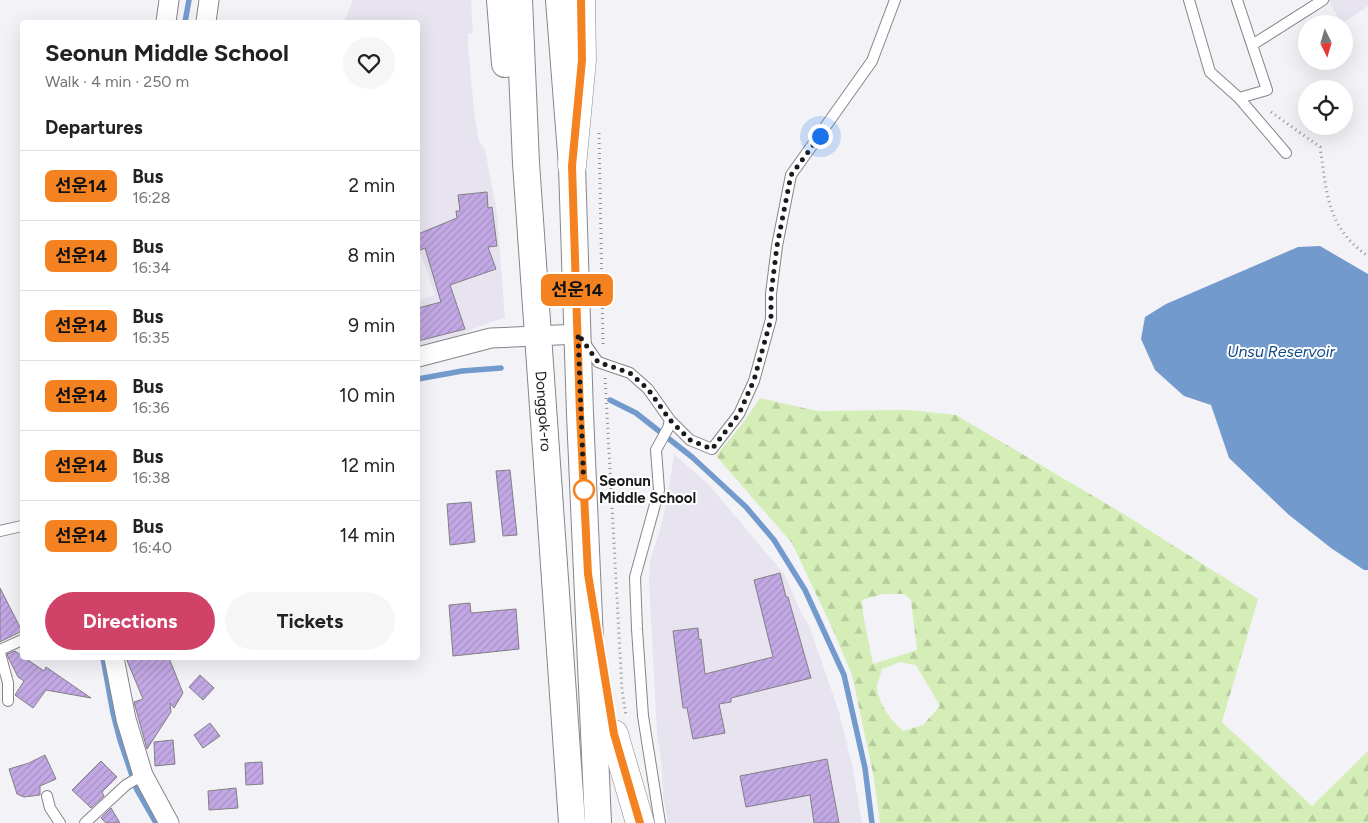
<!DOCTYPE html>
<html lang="en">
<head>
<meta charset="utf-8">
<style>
	body { margin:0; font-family:Figtree,"Noto Sans KR",sans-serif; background:#f6f6f6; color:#222; height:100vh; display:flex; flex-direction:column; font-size:19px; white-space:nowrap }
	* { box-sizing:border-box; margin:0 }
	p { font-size:16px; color:#767676 }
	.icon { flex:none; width:28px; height:28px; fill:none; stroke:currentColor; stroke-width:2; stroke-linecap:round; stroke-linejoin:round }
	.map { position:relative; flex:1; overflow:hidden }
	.drawer { position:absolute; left:20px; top:20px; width:400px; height:640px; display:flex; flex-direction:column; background:#fff; border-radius:5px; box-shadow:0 5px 20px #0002 }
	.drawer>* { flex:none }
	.badge { padding:0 10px; border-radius:8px; font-size:18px; line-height:32px }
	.needle { width:32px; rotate:175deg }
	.tools { position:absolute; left:1298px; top:15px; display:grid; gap:10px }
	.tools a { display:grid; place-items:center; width:55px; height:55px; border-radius:50%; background:#fff; box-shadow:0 5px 20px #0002; font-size:25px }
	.you { position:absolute; width:25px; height:25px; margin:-12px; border:4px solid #fff; border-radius:50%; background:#1a73e8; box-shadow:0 0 0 8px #1a73e833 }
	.map>.badge { position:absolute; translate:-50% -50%; box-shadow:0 0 0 2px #fff }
	h2 { padding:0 25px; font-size:19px; line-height:45px }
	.round { display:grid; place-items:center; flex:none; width:52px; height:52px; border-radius:26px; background:#f6f6f6 }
	.overview { display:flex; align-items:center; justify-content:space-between; height:85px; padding:0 25px }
	h1 { font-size:24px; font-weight:700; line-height:38px }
	.button { display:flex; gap:10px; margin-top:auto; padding:10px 25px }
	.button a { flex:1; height:58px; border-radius:30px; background:#d14269; color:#fff; font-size:20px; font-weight:700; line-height:58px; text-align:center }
	.button a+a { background:#f6f6f6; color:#222 }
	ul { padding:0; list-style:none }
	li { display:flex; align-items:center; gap:15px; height:70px; padding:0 25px; border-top:1px solid #e0e0e0 }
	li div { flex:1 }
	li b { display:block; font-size:19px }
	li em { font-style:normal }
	li .badge { min-width:55px; font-weight:700; text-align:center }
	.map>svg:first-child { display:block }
	.built { fill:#e7e4f0 }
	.forest { fill:url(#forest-firs); fill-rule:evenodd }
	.water { fill:#729acd }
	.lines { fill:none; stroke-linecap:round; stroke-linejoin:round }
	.stream { stroke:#729acd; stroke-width:5.5 }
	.building { fill:url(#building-hatch); stroke:#817f83 }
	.lane-casing { stroke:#87858a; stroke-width:12 }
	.street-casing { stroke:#87858a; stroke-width:21 }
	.secondary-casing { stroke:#87858a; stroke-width:28 }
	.primary-casing { stroke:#87858a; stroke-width:29 }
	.highway-casing { stroke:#87858a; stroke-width:29 }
	.path { stroke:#8f8e92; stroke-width:3; stroke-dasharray:1 4; stroke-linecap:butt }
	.lane { stroke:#fff; stroke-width:10 }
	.street { stroke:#fff; stroke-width:19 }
	.secondary { stroke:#fff; stroke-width:26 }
	.primary { stroke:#fff; stroke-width:28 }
	.highway { stroke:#fff; stroke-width:28 }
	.line-casing { stroke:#fff; stroke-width:11 }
	.line { stroke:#f58220; stroke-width:8 }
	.walk { stroke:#1b1a1c; stroke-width:5; stroke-dasharray:0 9 }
	.stop-dot { fill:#fff; stroke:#f58220; stroke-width:2.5 }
	.labels { text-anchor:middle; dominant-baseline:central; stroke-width:4; stroke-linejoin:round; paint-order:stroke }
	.street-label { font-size:15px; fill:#1b1a1c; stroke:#fff }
	.stop-label { font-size:15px; font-weight:bold; fill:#1b1a1c; stroke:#fff; text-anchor:start }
	.water-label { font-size:16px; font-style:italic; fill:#114886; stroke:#fff }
</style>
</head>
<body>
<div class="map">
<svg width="1368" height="823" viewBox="0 0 1368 823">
	<defs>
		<pattern id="forest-firs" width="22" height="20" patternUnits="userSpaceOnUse" patternTransform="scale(1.25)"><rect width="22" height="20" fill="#d5eeb7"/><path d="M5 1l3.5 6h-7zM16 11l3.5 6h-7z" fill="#b6cc9d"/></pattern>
		<pattern id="building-hatch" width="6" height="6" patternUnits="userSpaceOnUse" patternTransform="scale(1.25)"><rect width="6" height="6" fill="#c2a8e4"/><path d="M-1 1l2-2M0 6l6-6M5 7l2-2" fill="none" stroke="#a690c3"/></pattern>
	</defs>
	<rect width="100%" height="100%" fill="#f3f2f7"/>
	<path class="built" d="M353,0H471L473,33L468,34V47L474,110L479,141L485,150L497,213L505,318L491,322L471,330L452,340L418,352V301L435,295L421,254L418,255V22H344Z
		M1328,0H1368V6L1342,24Z
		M674,454L709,485L785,575L800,610L810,628L839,712L853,769L862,823H668L663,795L662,767L657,733L649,581L650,561L660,530L668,494Z"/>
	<path class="forest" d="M760,398L817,411L910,410L956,415L1122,513L1258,599L1222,722L1312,806L1368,751V823H880L874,778L852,675L833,630L792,543L716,456L743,423ZM883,594H904L911,600L917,650L873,664L863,614L862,600ZM900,662L916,665L940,706L923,725L903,731C893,723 878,703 877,688C877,682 881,674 882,669Z"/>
	<path class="water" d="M1320,246L1368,274V570H1364L1331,548L1289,515L1229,458L1211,405L1184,396L1155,370L1141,339L1145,317L1166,304L1298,247Z"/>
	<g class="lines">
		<path class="stream" d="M185,22L189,0
			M418,379L462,371L501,368
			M610,400L636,413L692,457L746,507L774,540L805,590L844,675L865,768L872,823
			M103,658L113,713L120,740L137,790L156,823"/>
	</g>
	<path class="building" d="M487,192L488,208L492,207L497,246L488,247L496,269L450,285L465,329L418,341V308L441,302L425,248L418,251V234L457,218L456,211H460L458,195Z
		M510,470L517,535L503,536L496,471Z
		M471,502L475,542L450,545L447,504Z
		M780,573L786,597H788L811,678L731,698V702L719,704L725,733L693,739L687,708H683L673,631L698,628L699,640L701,639L705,674L773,657L754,580Z
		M0,588L22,631L0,642Z
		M470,603L471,613L516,609L519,649L453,656L449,605Z
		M15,651L44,671L46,667L91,698L46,690L33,708L15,695L24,681L18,677L8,657L7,654Z
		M126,658H169L183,693L174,708L170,703L171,712L147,749L134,702L143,699Z
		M200,675L214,688L203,700L189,687Z
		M210,723L220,736L203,748L194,735Z
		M173,740L175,764L155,766L154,742Z
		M45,755L56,779L40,786V795L24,797L17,794L9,769L29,763Z
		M827,759L839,823H814L810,795L746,807L740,776Z
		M101,761L117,777L102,792L104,796L91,808L72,790Z
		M262,762L263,784L246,785L245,763Z
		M236,788L238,808L209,810L208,791Z
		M111,808L120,823H106L101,818Z"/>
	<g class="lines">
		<g class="lane-casing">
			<path id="lane" d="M1189,0L1210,72L1239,98L1267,90L1237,0
				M1252,45L1323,0
				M1239,98L1286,153
				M584,342L598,362L630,373L648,389L670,420L668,428L656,450L659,490L635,577L637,629L643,716L660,823
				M670,420L690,440L712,449L739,414L754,381L771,319V294L777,246L791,175L872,61L895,0
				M0,531L22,526
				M0,650L22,640
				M0,653L8,683V701
				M47,796L50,808L60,823
				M85,823L126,785L143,775"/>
		</g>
		<g class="street-casing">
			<path id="street" d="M166,22L169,0
				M206,22L209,0
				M418,357L491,338L579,334
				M114,658L126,719L143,775L169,823"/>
		</g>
		<g class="secondary-casing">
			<g id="secondary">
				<path d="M500,0L505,64"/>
				<path id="s1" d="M519,0L526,163L572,823"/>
				<path d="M559,0L572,166L580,414L598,823"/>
			</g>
		</g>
		<g class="primary-casing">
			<path id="primary" d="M572,166L582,60L581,0"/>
		</g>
		<g class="highway-casing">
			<path id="highway" d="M614,734L640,823"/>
		</g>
		<path class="path" d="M1271,112L1320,147C1327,192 1326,227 1368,256
			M599,133L603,344
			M605,378L622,690L626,716"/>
		<use href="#lane" class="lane"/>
		<use href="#street" class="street"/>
		<use href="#secondary" class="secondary"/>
		<use href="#primary" class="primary"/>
		<use href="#highway" class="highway"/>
	</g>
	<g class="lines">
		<g class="line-casing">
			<path id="line" d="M581,0L582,60L572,166L580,414L588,574L614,734L640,823"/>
		</g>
		<use href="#line" class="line"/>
		<path class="walk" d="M584,490L578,334L598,362L630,373L648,389L670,420L690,440L712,449L739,414L754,380L771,319V294L777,246L791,175L820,136"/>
	</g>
	<circle class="stop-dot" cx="584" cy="490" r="10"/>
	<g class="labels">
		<g class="street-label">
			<text stroke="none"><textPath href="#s1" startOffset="412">Donggok-ro</textPath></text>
		</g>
		<g class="stop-label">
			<text x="599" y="481">Seonun<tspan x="599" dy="17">Middle School</tspan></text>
		</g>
		<g class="water-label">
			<text x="1281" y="351">Unsu Reservoir</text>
		</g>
	</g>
</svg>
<div class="tools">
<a><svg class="needle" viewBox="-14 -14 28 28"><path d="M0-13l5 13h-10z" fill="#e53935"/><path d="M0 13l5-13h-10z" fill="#767676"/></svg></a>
<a><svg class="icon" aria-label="locate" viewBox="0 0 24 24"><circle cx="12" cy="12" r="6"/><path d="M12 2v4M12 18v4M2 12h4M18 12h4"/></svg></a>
</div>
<div class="you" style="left:820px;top:136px"></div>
<b class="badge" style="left:577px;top:290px;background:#f58220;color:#111">선운14</b>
<section class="drawer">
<div class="overview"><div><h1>Seonun Middle School</h1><p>Walk · 4 min · 250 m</p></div><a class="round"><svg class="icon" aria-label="heart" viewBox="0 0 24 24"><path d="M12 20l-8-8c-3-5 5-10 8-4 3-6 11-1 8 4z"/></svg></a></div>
<h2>Departures</h2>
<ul>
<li><span class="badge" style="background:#f58220;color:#111">선운14</span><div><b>Bus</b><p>16:28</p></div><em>2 min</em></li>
<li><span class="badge" style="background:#f58220;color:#111">선운14</span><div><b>Bus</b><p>16:34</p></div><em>8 min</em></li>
<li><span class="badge" style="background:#f58220;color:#111">선운14</span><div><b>Bus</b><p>16:35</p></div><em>9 min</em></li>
<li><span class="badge" style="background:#f58220;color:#111">선운14</span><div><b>Bus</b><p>16:36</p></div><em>10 min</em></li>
<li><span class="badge" style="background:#f58220;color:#111">선운14</span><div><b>Bus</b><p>16:38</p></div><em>12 min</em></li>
<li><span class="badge" style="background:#f58220;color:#111">선운14</span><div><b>Bus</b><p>16:40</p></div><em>14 min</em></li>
</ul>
<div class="button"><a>Directions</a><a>Tickets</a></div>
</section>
</div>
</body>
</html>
